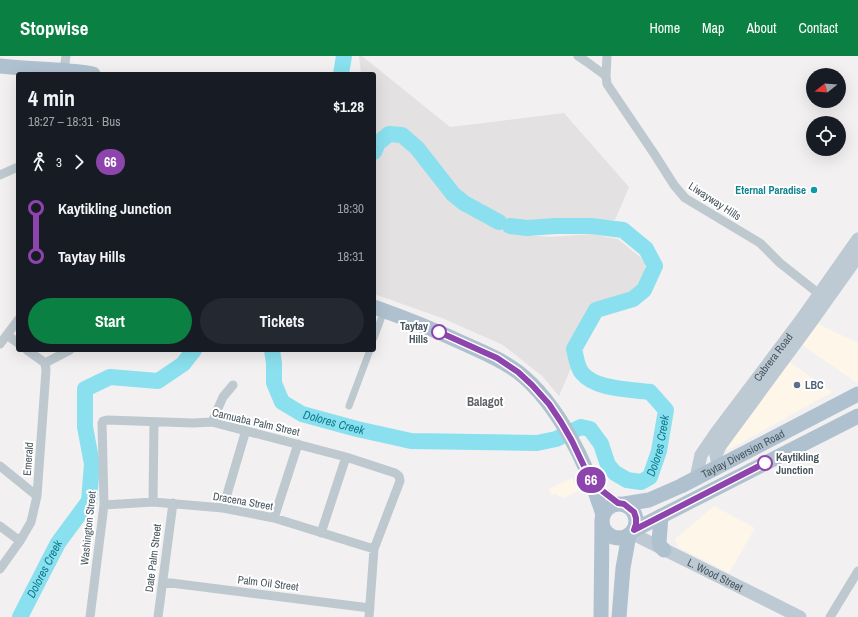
<!DOCTYPE html>
<html lang="en">
<head>
<meta charset="utf-8">
<style>
	body { margin:0; font-family:"Archivo Narrow",sans-serif; background:#242831; color:#f1f3f6; height:100vh; display:flex; flex-direction:column; font-size:15px; white-space:nowrap }
	* { box-sizing:border-box; margin:0 }
	p { font-size:13px; color:#9ea1a6 }
	.icon { flex:none; width:22px; height:22px; fill:none; stroke:currentColor; stroke-width:2; stroke-linecap:round; stroke-linejoin:round }
	.map { position:relative; flex:1; overflow:hidden }
	.drawer { position:absolute; left:16px; top:16px; width:360px; height:280px; display:flex; flex-direction:column; background:#171b24; border-radius:4px; box-shadow:0 4px 16px #0002 }
	.drawer>* { flex:none }
	.badge { padding:0 8px; border-radius:13px; font-size:14px; line-height:26px }
	.needle { width:26px; rotate:253deg }
	.controls { position:absolute; left:806px; top:12px; display:grid; gap:8px }
	.controls a { display:grid; place-items:center; width:40px; height:40px; border-radius:50%; background:#171b24; box-shadow:0 4px 16px #0002; font-size:20px }
	.map>.badge { position:absolute; translate:-50% -50%; box-shadow:0 0 0 2px #fff }
	.legs { display:flex; align-items:center; gap:6px; height:44px; padding:0 12px; font-size:13px }
	.legs p { margin-inline-start:auto }
	.headline { display:flex; align-items:center; justify-content:space-between; height:68px; padding:0 12px }
	h1 { font-size:22px; font-weight:800; line-height:30px }
	.cta { display:flex; gap:8px; margin-top:auto; padding:8px 12px }
	.cta a { flex:1; height:46px; border-radius:24px; background:#0b8043; color:#fff; font-size:16px; font-weight:800; line-height:46px; text-align:center }
	.cta a+a { background:#242831; color:#f1f3f6 }
	ul { padding:0 12px; list-style:none }
	li { display:flex; align-items:center; gap:14px; height:48px; font-size:15px }
	li i { display:grid; place-items:center; width:6px; height:100%; margin:0 5px; background:currentColor }
	li i::after { content:''; width:10px; height:10px; margin:-5px; border:3px solid; border-radius:50%; background:#171b24 }
	li p { margin-inline-start:auto }
	li:first-child i { background:linear-gradient(#0000 50%,currentColor 0) }
	li:last-child i { background:linear-gradient(currentColor 50%,#0000 0) }
	header { display:flex; align-items:center; gap:24px; box-sizing:border-box; height:56px; padding:0 20px; background:#0b8043; color:#fff }
	header strong { font-size:19px }
	nav { display:flex; gap:22px; margin-inline-start:auto; font-size:14px }
	.map>svg:first-child { display:block }
	.commercial { fill:#fdf6e9 }
	.education { fill:#e3e1e2 }
	.lines { fill:none; stroke-linecap:round; stroke-linejoin:round }
	.river { stroke:#8ae0ee; stroke-width:16 }
	.pedestrian { stroke:#bdc8cf; stroke-width:7 }
	.minor { stroke:#bdc8cf; stroke-width:9 }
	.secondary { stroke:#bdcad4; stroke-width:13 }
	.primary { stroke:#afc1cf; stroke-width:15 }
	.line-1-casing { stroke:#fff; stroke-width:9 }
	.line-1 { stroke:#8e44ad; stroke-width:6 }
	.culture-dot { fill:#0f9aa8; stroke:#fff; stroke-width:1.5 }
	.stop-1-dot { fill:#fff; stroke:#8e44ad; stroke-width:2 }
	.service-dot { fill:#5c6f8a; stroke:#fff; stroke-width:1.5 }
	.labels { text-anchor:middle; dominant-baseline:central; stroke-width:4; stroke-linejoin:round; paint-order:stroke }
	.culture-label { font-size:11px; font-weight:bold; fill:#0d838f; stroke:#fff; text-anchor:end }
	.street-label { font-size:11px; fill:#47555e; stroke:#fff }
	.stop-label { font-size:11px; font-weight:bold; fill:#47555e; stroke:#fff; text-anchor:end }
	.service-label { font-size:11px; font-weight:bold; fill:#4e5e75; stroke:#fff; text-anchor:start }
	.neighbourhood-label { font-size:12px; font-weight:bold; fill:#5c6165; stroke:#fff }
	.water-label { font-size:12px; font-style:italic; fill:#0b7c8f; stroke:#fff }
</style>
</head>
<body>
<header>
<strong>Stopwise</strong>
<nav><a>Home</a><a>Map</a><a>About</a><a>Contact</a></nav>
</header>
<div class="map">
<svg width="858" height="561" viewBox="0 0 858 561">
	<rect width="100%" height="100%" fill="#f2f0f0"/>
	<path class="commercial" d="M816,267L858,287V326L857,327L801,288Z
		M788,305L832,336L728,394L725,391Z
		M572,422L578,435L564,442L555,438L552,439L548,433Z
		M714,450L755,472L729,517L678,491L675,483Z"/>
	<path class="education" d="M359,0H362L450,71L564,57L629,131L615,164H590L527,169L512,165L509,178L551,181L591,178L618,183L646,206L642,228L632,236L591,250L568,295L571,312L559,340L542,320L503,289L442,262L374,238V106L377,104L374,96V18H361Z"/>
	<g class="lines">
		<g class="river">
			<path d="M341,18L344,0"/>
			<path d="M374,96L378,87L389,78L402,79L417,92L453,138L464,147L499,166"/>
			<path id="s1" d="M272,294L274,307V327L282,346L302,358L357,373L411,385L537,387L556,383L581,371L590,373L601,388L608,409L615,417L627,424L641,426L650,421L659,395L666,354L650,336C630,333 596,334 582,317C577,311 576,300 574,293L596,254L633,243L644,234L655,210L646,193L623,174L591,170H555L527,172L510,170"/>
			<path id="s2" d="M20,561L58,487L89,445L92,408L85,371V333L110,321L158,325L183,308L194,294"/>
		</g>
		<path class="pedestrian" d="M374,282L384,255
			M349,350L370,294"/>
		<path class="minor" d="M578,0L587,6L606,20
			M607,0L606,20L607,28L655,99L674,129L685,142L760,187L780,207L823,241
			M64,14L66,0
			M0,119L18,111
			M7,279L18,287
			M0,288L18,264
			M45,307L70,294
			M212,366L223,341L233,329
			M0,410L37,440
			M153,446L154,366
			M104,449L153,446L223,452L274,462L374,493
			M223,452L246,374
			M274,462L298,388
			M0,470L20,485
			M321,477L346,401
			M0,513L20,485L31,466L37,440L46,314L45,307L27,294
			M163,526L370,552
			M90,561L104,449L102,367L103,365L107,364L193,367L212,366L346,401L395,417L399,420L400,425L374,493L369,561
			M158,561L173,447
			M830,561L858,515"/>
		<g class="secondary">
			<path d="M718,410L716,399L720,390L809,269L858,200"/>
			<path id="s3" d="M696,422L701,399L716,377L801,264L858,183"/>
			<path id="s4" d="M631,477L800,561"/>
		</g>
		<g class="primary">
			<path d="M0,10C31,14 62,12 93,18"/>
			<path d="M374,251C405,262 435,274 465,288C483,296 502,304 518,316C559,348 588,410 603,459"/>
			<circle cx="619" cy="465" r="17"/>
			<path id="s5" d="M624,448L649,444L681,430L858,338"/>
			<path d="M661,460L659,486L660,490L664,494"/>
			<path d="M634,474L858,360"/>
			<path d="M601,561L602,467"/>
			<path d="M619,561L623,512L629,479"/>
		</g>
	</g>
	<g class="lines">
		<g class="line-1-casing">
			<path id="line-1" d="M439,276L497,302L518,316L532,329L549,348L561,366L572,385L592,427L618,447L624,448L634,456L636,462V468L634,474L765,407"/>
		</g>
		<use href="#line-1" class="line-1"/>
	</g>
	<circle class="culture-dot" cx="814" cy="134" r="4"/>
	<g class="stop-1-dot">
		<circle cx="439" cy="276" r="7"/>
		<circle cx="765" cy="407" r="7"/>
	</g>
	<circle class="service-dot" cx="797" cy="329" r="4"/>
	<g class="labels">
		<g class="culture-label">
			<text x="806" y="134">Eternal Paradise</text>
		</g>
		<g class="street-label">
			<text transform="translate(715 145) rotate(33)">Liwayway Hills</text>
			<text stroke="none"><textPath href="#s3" startOffset="145">Cabrera Road</textPath></text>
			<text transform="translate(256 366) rotate(13)">Carnuaba Palm Street</text>
			<text stroke="none"><textPath href="#s5" startOffset="130">Taytay Diversion Road</textPath></text>
			<text transform="translate(28 403) rotate(-86)">Emerald</text>
			<text transform="translate(243 445) rotate(10)">Dracena Street</text>
			<text transform="translate(88 472) rotate(-84)">Washington Street</text>
			<text transform="translate(153 502) rotate(-83)">Date Palm Street</text>
			<text stroke="none"><textPath href="#s4" startOffset="94">L. Wood Street</textPath></text>
			<text transform="translate(268 527) rotate(7)">Palm Oil Street</text>
		</g>
		<g class="stop-label">
			<text x="428" y="270">Taytay<tspan x="428" dy="13">Hills</tspan></text>
			<text x="776" y="401" text-anchor="start">Kaytikling<tspan x="776" dy="13">Junction</tspan></text>
		</g>
		<g class="service-label">
			<text x="805" y="329">LBC</text>
		</g>
		<g class="neighbourhood-label">
			<text x="485" y="346">Balagot</text>
		</g>
		<g class="water-label">
			<text stroke="none"><textPath href="#s1" startOffset="110">Dolores Creek</textPath></text>
			<text stroke="none"><textPath href="#s1" startOffset="494">Dolores Creek</textPath></text>
			<text stroke="none"><textPath href="#s2" startOffset="54">Dolores Creek</textPath></text>
		</g>
	</g>
</svg>
<div class="controls">
<a><svg class="needle" viewBox="-14 -14 28 28"><path d="M0-13l5 13h-10z" fill="#e53935"/><path d="M0 13l5-13h-10z" fill="#9ea1a6"/></svg></a>
<a><svg class="icon" aria-label="locate" viewBox="0 0 24 24"><circle cx="12" cy="12" r="6"/><path d="M12 2v4M12 18v4M2 12h4M18 12h4"/></svg></a>
</div>
<b class="badge" style="left:591px;top:424px;background:#8e44ad;color:#fff">66</b>
<section class="drawer">
<div class="headline"><div><h1>4 min</h1><p>18:27 – 18:31 · Bus</p></div><b>$1.28</b></div>
<div class="legs"><svg class="icon" aria-label="walk" viewBox="0 0 24 24"><circle cx="13" cy="4" r="2"/><path d="M13 8l-2 6 4 7M11 14l-3 7M7 12l3-4h3l4 4"/></svg>3<svg class="icon" aria-label="forward" viewBox="0 0 24 24"><path d="M9 5l7 7-7 7"/></svg><b class="badge" style="background:#8e44ad;color:#fff">66</b></div>
<ul>
<li><i style="color:#8e44ad"></i><b>Kaytikling Junction</b><p>18:30</p></li>
<li><i style="color:#8e44ad"></i><b>Taytay Hills</b><p>18:31</p></li>
</ul>
<div class="cta"><a>Start</a><a>Tickets</a></div>
</section>
</div>
</body>
</html>
